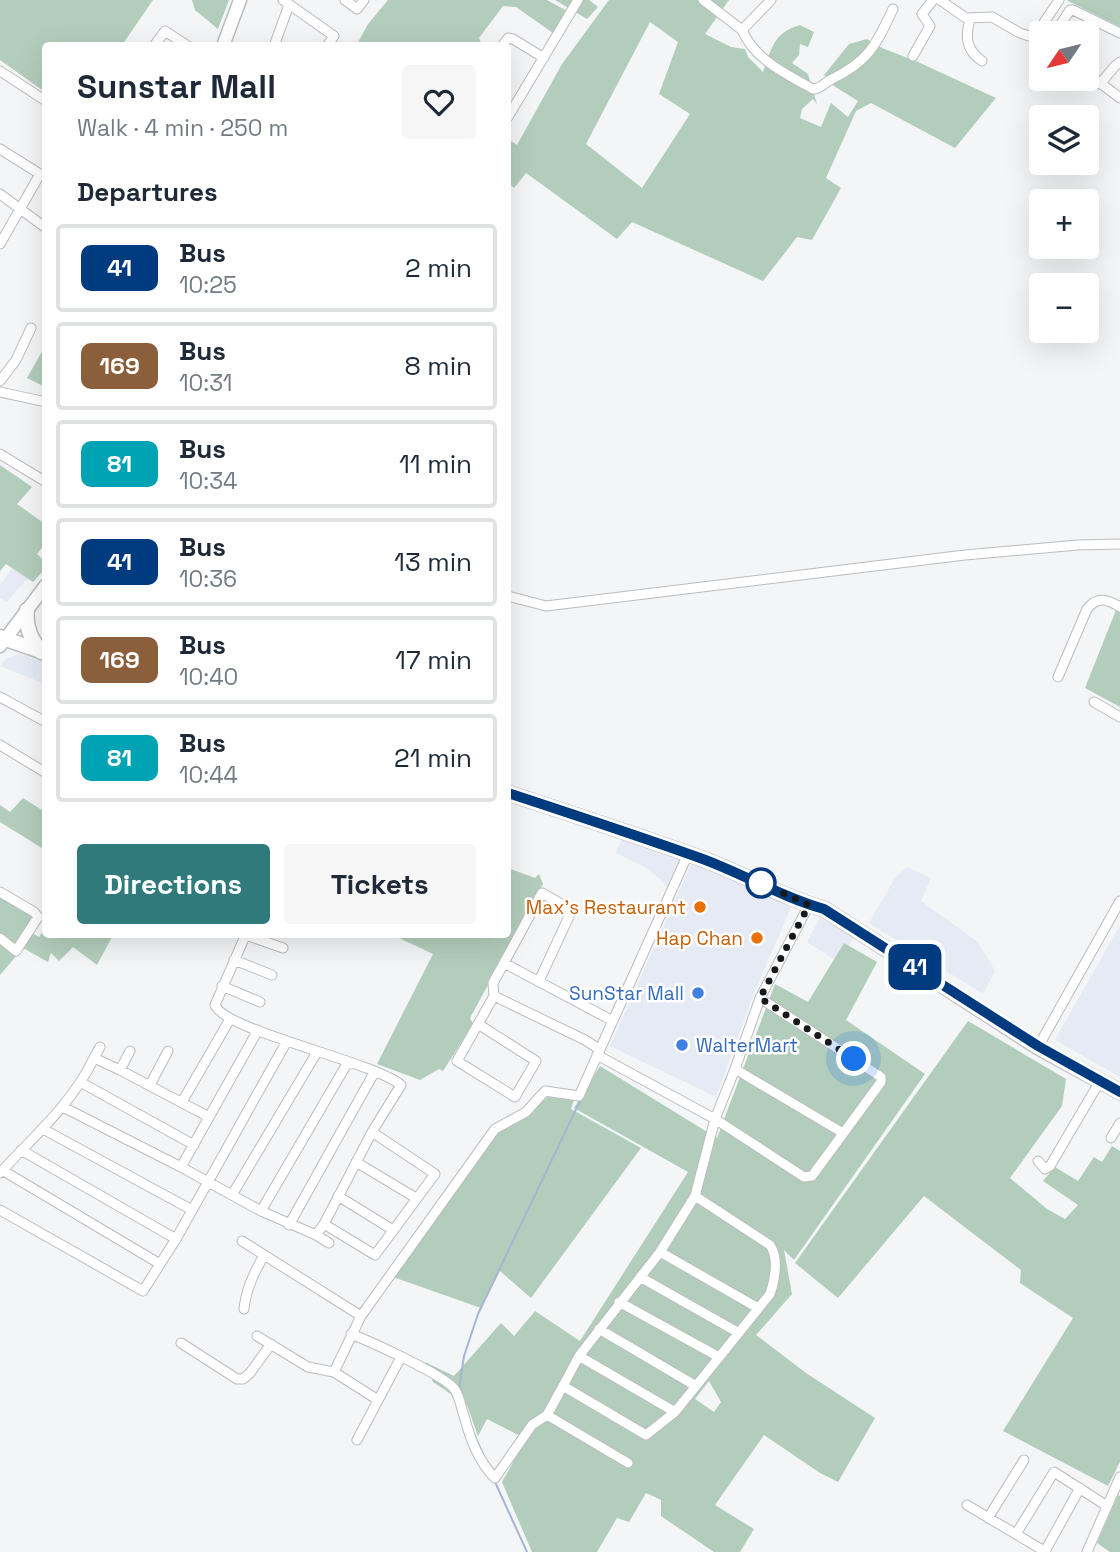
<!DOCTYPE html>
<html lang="en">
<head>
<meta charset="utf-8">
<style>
	body { margin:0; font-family:"Space Grotesk",sans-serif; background:#f6f6f7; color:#1f2937; height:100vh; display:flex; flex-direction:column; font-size:26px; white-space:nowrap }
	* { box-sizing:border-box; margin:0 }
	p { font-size:23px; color:#747a83 }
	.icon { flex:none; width:38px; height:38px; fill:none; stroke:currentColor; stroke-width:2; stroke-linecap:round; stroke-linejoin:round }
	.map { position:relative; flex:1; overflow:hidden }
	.panel { position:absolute; left:42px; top:42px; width:469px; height:896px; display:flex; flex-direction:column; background:#fff; border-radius:7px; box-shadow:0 7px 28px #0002 }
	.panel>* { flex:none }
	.badge { padding:0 14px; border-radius:10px; font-size:24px; line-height:46px }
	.needle { width:46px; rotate:235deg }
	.controls { position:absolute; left:1029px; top:21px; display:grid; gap:14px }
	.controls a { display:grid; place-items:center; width:70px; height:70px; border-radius:7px; background:#fff; box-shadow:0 7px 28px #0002; font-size:35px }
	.you { position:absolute; width:35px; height:35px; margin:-18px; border:5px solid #fff; border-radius:50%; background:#1a73e8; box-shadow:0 0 0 10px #1a73e833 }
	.map>.badge { position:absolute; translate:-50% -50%; box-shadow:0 0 0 4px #fff }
	h2 { padding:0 35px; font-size:26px; line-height:63px }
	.round { display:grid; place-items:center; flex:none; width:74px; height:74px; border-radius:7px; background:#f6f6f7 }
	.headline { display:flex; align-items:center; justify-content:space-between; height:119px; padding:0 35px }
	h1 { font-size:33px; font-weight:700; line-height:52px }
	.action { display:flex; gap:14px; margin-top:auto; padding:14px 35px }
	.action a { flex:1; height:80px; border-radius:7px; background:#307a7b; color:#fff; font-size:28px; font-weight:700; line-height:80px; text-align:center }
	.action a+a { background:#f6f6f7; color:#1f2937 }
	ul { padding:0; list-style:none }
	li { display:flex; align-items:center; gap:21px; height:88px; margin:0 14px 10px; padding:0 21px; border:4px solid #e0e1e3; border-radius:7px }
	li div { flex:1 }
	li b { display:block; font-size:26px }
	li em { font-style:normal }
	li .badge { min-width:77px; font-weight:700; text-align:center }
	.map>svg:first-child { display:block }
	.built { fill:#e6eaf4 }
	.green { fill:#b3cdbc; fill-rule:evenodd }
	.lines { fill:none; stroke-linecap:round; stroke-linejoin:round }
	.stream { stroke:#a5b5d4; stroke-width:2 }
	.minor-casing { stroke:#bbbcbf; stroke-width:11 }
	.secondary-casing { stroke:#bbbcbf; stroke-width:15 }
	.primary-casing { stroke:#bbbcbf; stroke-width:17 }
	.minor { stroke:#fff; stroke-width:9 }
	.secondary { stroke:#fff; stroke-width:12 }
	.primary { stroke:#fff; stroke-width:14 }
	.line-casing { stroke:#fff; stroke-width:16 }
	.line { stroke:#003b80; stroke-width:10 }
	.walk { stroke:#171819; stroke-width:7; stroke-dasharray:0 12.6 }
	.stop-dot { fill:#fff; stroke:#003b80; stroke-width:3.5 }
	.food-dot { fill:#e8710a; stroke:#fff; stroke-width:2.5 }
	.shop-dot { fill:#3f7fe0; stroke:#fff; stroke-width:2.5 }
	.labels { text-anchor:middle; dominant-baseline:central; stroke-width:5; stroke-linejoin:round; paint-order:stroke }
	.food-label { font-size:19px; fill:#c56008; stroke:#fff; text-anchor:end }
	.shop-label { font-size:19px; fill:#366cbe; stroke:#fff; text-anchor:end }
</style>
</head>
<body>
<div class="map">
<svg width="1120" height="1552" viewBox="0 0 1120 1552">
	<rect width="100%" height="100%" fill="#f3f5f7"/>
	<path class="built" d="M19,559L35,570L7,602L0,598V585Z
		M18,654L45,662V684L0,666L7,658Z
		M625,832L686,856L670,892L660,879L646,868L616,853Z
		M693,860L794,901L754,993L716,1097L610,1046Z
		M907,867L931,878L921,901L978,942L995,971L983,994L869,923L895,878Z
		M820,918L854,937L838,962L807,942Z
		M1120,925V1077L1055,1040Z"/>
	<path class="green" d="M0,0H153L122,45L46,46L45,92L0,60Z
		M192,0H229L218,29L195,10Z
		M388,0H547L567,11L553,33L516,7L503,6L479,38L482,45L356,46L368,24Z
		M555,0H589L598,7L587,19Z
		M609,0H729L705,34L731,47L745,49L748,57L763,72C772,48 773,33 800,25L814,32L808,47L800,44L799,55L792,63L808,74L817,104L813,99L802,109L800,118L821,127L831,103L848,117L858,101L834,86L824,75L849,44L867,39L882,48L918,62L996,98L955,148L871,103L856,111L826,178L841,188L812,240L797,237L763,281L632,222L617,239L526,173L514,188L508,183V139L517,145L562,64ZM650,22L678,42L659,94L690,114L642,188L586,144Z
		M1068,0H1120V27L1068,1Z
		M45,346V387L27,378Z
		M0,465L32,487L17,504L45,524V544L37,554L45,562V569L33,582L6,564L0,571Z
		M1116,610L1120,613V707L1085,688Z
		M23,798L45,812V850L0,822V805L10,812Z
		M508,868L535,878L539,874L543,884L470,1018L473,1024L443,1071L439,1069L420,1080L377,1064L433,954L395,936L396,935L508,934Z
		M0,896L33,915L27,930L39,937L45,929L46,934L113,935L97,965L73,947L59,961L51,953L48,962L23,948L0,975Z
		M844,943L877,962L846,1020L925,1074L794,1260L784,1250L792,1294L756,1335L806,1373L875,1418L838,1482L820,1473L764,1435L715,1505L754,1529L740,1552H714L661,1516V1500L646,1493L629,1522L617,1518L597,1552H532L502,1482L526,1439L487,1419L478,1436L467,1405L433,1382L425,1362L454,1376L501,1323L514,1336L535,1311L580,1341L688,1172L574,1108L600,1066L717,1138L775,984L808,1002ZM709,1381L721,1402L714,1412L695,1399Z
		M968,1021L1066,1079L1062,1106L1010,1178L1047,1209L1065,1219L1078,1205L1043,1181L1055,1167L1078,1181L1094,1157L1102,1162L1112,1146L1120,1151V1462L1108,1486L1003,1431L1073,1318L1020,1283L1021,1270L924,1196L838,1298L795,1263Z
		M548,1097L574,1100L571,1109L641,1148L531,1298L500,1271L481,1308L393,1277L498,1131Z
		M1118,1495L1120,1496V1552H1110L1097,1543Z"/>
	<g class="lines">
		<path class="stream" d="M459,1389L464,1356L478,1314L581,1099
			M474,1434L483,1454
			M495,1482L527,1552"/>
		<g class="minor-casing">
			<path id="minor" d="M283,0L334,36L327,46
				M345,0L357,9L364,0
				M703,0L742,30L771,0
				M940,0L966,18L992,17L1020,33L1041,40
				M970,19C965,37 966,50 982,61
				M742,30C755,60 786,74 813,89C821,89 825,82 832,79C869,61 876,45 893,9
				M1055,33L1070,10H1073L1120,33
				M1035,36L1059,0
				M154,46L165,31L188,46
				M274,46L289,5
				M502,46L508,38L513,39L544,58
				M913,56L930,26L922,14L933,0
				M0,71L46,101
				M1087,73L1120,98
				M1100,84L1115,66L1120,62
				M508,117L578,0
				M0,149L40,174L0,244
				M0,194L46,228
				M0,381L16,360L31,328
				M0,392L46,402
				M0,454L46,482
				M508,596L546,606L965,555L1078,545L1120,544
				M1058,677L1087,609C1098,596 1107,599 1120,607
				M0,697L46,722
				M1094,702L1120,717
				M0,745L46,773
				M0,892L34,912L38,917L16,951L0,938
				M246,935L283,948
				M234,960L272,975
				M504,963L613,1021
				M222,986L260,1002
				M494,996L585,1040L599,1049
				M478,1024L536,1061L515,1097L457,1061L494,996L493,983L542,893L572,910L539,981
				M1038,1047L1120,901
				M597,1055L715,1119L804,1177L812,1176L881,1082V1077L760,998
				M94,1058L100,1047
				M735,1069L843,1133
				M120,1070L130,1051
				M82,1083L194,1145
				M150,1085L168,1051
				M182,1102L230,1019
				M63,1107L181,1167L261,1211L316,1235L324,1224L372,1132L401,1085C372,1061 225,1031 215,1005L246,934
				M43,1129L192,1210
				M1111,1138L1120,1123
				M21,1150L176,1239
				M1038,1161L1045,1169L1050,1166L1100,1081
				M356,1162L416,1198
				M181,1167L258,1030
				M2,1170L160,1264
				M0,1173C34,1136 72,1104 94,1058L120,1070L209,1117
				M232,1195L317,1052
				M338,1196L393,1230
				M695,1196L770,1245C779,1258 775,1280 770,1294L675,1412L646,1435L563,1386L579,1356L660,1252L695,1196L715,1119L735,1069L760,998L809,905
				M0,1210L143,1291L176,1239L287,1041
				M261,1211L348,1062
				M324,1224L375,1255L435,1174L372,1132
				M289,1225L374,1073
				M316,1235L329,1243
				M242,1241L361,1316L495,1129L526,1112L545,1091L579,1096L688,854
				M660,1252L758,1308
				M640,1277L739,1333
				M619,1302L719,1357
				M244,1309C246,1289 254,1273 264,1255
				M599,1329L696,1386
				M351,1334C369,1341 447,1376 455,1390C460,1398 461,1407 464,1416C470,1438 478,1461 495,1478L532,1425L547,1415L563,1386
				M257,1336L308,1367L334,1372L361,1316
				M181,1343L237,1379H243L250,1373L271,1344
				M579,1356L675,1412
				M334,1372L378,1400
				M547,1415L628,1463
				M357,1440L401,1357
				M967,1505L1046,1552
				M988,1518L1024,1460
				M1016,1534L1054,1472L1107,1506
				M1045,1551L1080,1488
				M1087,1552L1120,1477"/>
		</g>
		<g class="secondary-casing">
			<path id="secondary" d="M223,46L240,0
				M0,646L46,585"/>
		</g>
		<g class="primary-casing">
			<path id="primary" d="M27,610C25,627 31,639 41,652
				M0,637L46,653
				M508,793C572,814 636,835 700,858C742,873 781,897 824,909L1038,1047L1120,1092"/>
		</g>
		<use href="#minor" class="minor"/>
		<use href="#secondary" class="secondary"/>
		<use href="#primary" class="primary"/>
	</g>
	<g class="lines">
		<g class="line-casing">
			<path id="line" d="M508,793C572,814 636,835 700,858C742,873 781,897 824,909L1038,1046L1120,1092"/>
		</g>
		<use href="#line" class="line"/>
		<path class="walk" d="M761,883L809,905L760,998L854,1059"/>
	</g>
	<circle class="stop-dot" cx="761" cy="883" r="14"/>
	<g class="food-dot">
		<circle cx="700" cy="907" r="7"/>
		<circle cx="757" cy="938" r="7"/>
	</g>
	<g class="shop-dot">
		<circle cx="698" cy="993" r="7"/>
		<circle cx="682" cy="1045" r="7"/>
	</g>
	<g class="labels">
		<g class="food-label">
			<text x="686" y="907">Max's Restaurant</text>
			<text x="743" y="938">Hap Chan</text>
		</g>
		<g class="shop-label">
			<text x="684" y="993">SunStar Mall</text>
			<text x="696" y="1045" text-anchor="start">WalterMart</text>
		</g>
	</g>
</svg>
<div class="controls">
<a><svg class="needle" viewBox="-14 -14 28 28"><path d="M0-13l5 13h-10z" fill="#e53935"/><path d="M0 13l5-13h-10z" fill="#747a83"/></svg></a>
<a><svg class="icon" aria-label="layers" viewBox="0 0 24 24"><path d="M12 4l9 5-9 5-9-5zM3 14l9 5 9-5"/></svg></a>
<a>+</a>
<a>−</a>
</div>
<div class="you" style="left:854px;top:1059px"></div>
<b class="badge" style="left:915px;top:967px;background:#003b80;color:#fff">41</b>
<section class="panel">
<div class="headline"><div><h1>Sunstar Mall</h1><p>Walk · 4 min · 250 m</p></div><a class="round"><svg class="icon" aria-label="heart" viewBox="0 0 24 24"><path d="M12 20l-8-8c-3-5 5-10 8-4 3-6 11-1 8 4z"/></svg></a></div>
<h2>Departures</h2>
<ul>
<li><span class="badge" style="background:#003b80;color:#fff">41</span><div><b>Bus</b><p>10:25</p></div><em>2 min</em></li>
<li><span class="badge" style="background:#8b5e3c;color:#fff">169</span><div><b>Bus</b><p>10:31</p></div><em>8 min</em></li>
<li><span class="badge" style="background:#00a3b4;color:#fff">81</span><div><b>Bus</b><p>10:34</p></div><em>11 min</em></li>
<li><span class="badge" style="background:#003b80;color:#fff">41</span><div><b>Bus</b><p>10:36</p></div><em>13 min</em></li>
<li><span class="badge" style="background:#8b5e3c;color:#fff">169</span><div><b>Bus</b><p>10:40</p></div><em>17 min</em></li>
<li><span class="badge" style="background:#00a3b4;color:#fff">81</span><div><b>Bus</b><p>10:44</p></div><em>21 min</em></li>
</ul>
<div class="action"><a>Directions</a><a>Tickets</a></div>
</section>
</div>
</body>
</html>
